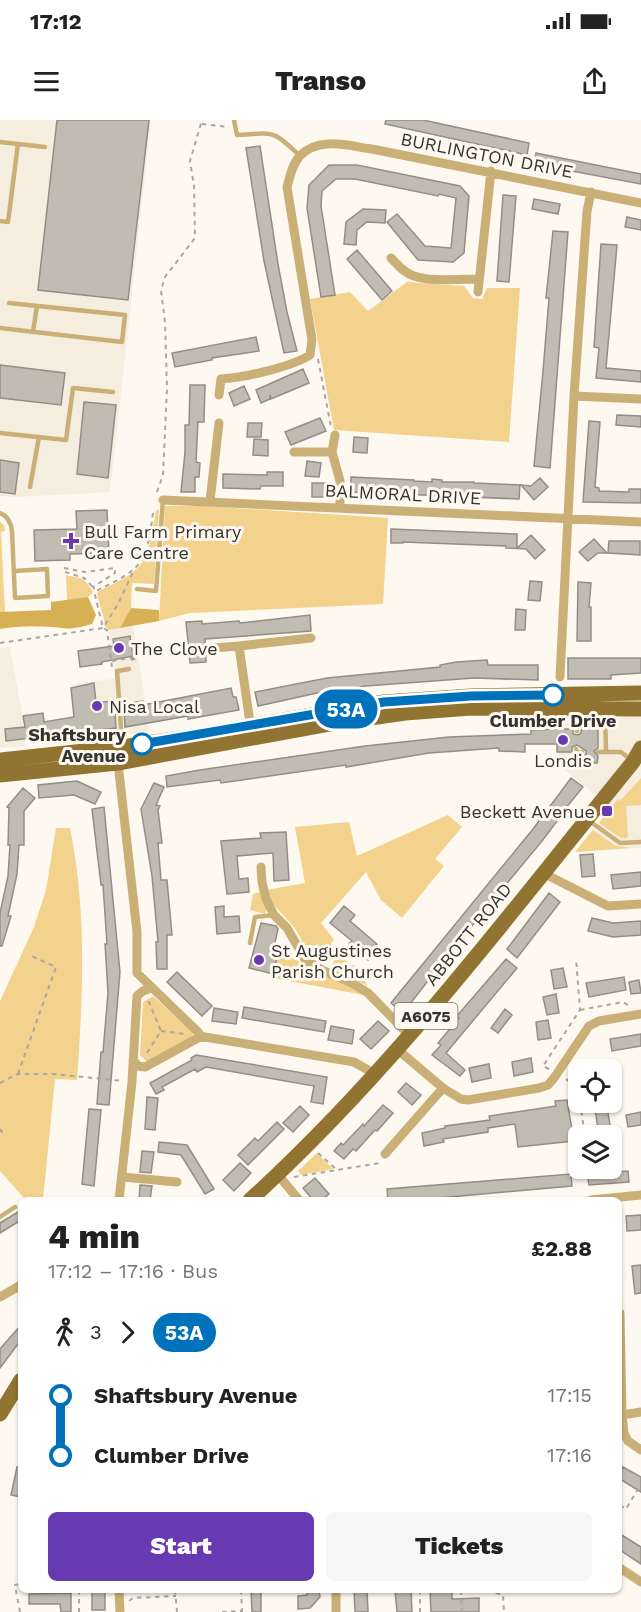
<!DOCTYPE html>
<html lang="en">
<head>
<meta charset="utf-8">
<style>
	body { margin:0; font-family:"Work Sans",sans-serif; background:#f6f6f6; color:#222; height:100vh; display:flex; flex-direction:column; font-size:22px; white-space:nowrap }
	* { box-sizing:border-box; margin:0 }
	p { font-size:20px; color:#767676 }
	.icon { flex:none; width:33px; height:33px; fill:none; stroke:currentColor; stroke-width:2; stroke-linecap:round; stroke-linejoin:round }
	.map { position:relative; flex:1; overflow:hidden }
	.details { position:absolute; left:18px; top:1077px; width:604px; height:396px; display:flex; flex-direction:column; background:#fff; border-radius:9px; box-shadow:0 2px 4px #0004 }
	.details>* { flex:none }
	.badge { padding:0 12px; border-radius:20px; font-size:21px; line-height:39px }
	.buttons { position:absolute; left:568px; top:939px; display:grid; gap:12px }
	.buttons a { display:grid; place-items:center; width:54px; height:54px; border-radius:9px; background:#fff; box-shadow:0 2px 4px #0004; font-size:30px }
	.map>.badge { position:absolute; translate:-50% -50%; box-shadow:0 0 0 3px #fff }
	.legs { display:flex; align-items:center; gap:9px; height:66px; padding:0 30px; font-size:20px }
	.legs p { margin-inline-start:auto }
	.overview { display:flex; align-items:center; justify-content:space-between; height:102px; padding:0 30px }
	h1 { font-size:33px; font-weight:800; line-height:45px }
	.button { display:flex; gap:12px; margin-top:auto; padding:12px 30px }
	.button a { flex:1; height:69px; border-radius:9px; background:#673ab2; color:#fff; font-size:24px; font-weight:800; line-height:69px; text-align:center }
	.button a+a { background:#f6f6f6; color:#222 }
	ul { padding:0 30px; list-style:none }
	li { display:flex; align-items:center; gap:21px; height:60px; font-size:22px }
	li i { display:grid; place-items:center; width:9px; height:100%; margin:0 8px; background:currentColor }
	li i::after { content:''; width:15px; height:15px; margin:-8px; border:4px solid; border-radius:50%; background:#fff }
	li p { margin-inline-start:auto }
	li:first-child i { background:linear-gradient(#0000 50%,currentColor 0) }
	li:last-child i { background:linear-gradient(currentColor 50%,#0000 0) }
	.status { display:flex; justify-content:space-between; align-items:center; height:42px; padding:0 30px; background:#fff; direction:ltr }
	.status svg { height:16px; fill:currentColor }
	header { display:flex; justify-content:space-between; align-items:center; height:78px; padding:0 30px; background:#fff; font-size:27px; font-weight:800 }
	.map>svg:first-child { display:block }
	.built { fill:#f5eddd }
	.green { fill:#f2d28c }
	.forest { fill:#d8b054 }
	.building { fill:#c0bcb2; stroke:#928e85; stroke-width:1.5 }
	.lines { fill:none; stroke-linecap:round; stroke-linejoin:round }
	.path { stroke:#aaa6a0; stroke-width:2; stroke-dasharray:4.5 4.5; stroke-linecap:butt }
	.service { stroke:#cab077; stroke-width:4.5 }
	.minor { stroke:#cab077; stroke-width:9 }
	.primary { stroke:#917432; stroke-width:15 }
	.line-1-casing { stroke:#fff; stroke-width:14 }
	.line-1 { stroke:#0072bc; stroke-width:9 }
	.poi-dot { fill:#673ab2; stroke:#fef9f0; stroke-width:2 }
	.stop-1-dot { fill:#fff; stroke:#0072bc; stroke-width:3 }
	.labels { text-anchor:middle; dominant-baseline:central; stroke-width:6; stroke-linejoin:round; paint-order:stroke }
	.shield { fill:#fef9f0; stroke:#716e69; stroke-width:1.5 }
	.shield-label { font-size:16px; font-weight:bold; fill:#34332f }
	.street-label { font-size:18px; fill:#34332f; stroke:#fef9f0 }
	.poi-label { font-size:18px; fill:#34332f; stroke:#fef9f0; text-anchor:start }
	.stop-label { font-size:18px; font-weight:bold; fill:#34332f; stroke:#fef9f0 }
</style>
</head>
<body>
<div class="status"><b>17:12</b><svg viewBox="0 0 49 12"><path d="M0 12V9h3v3zM5 12V6h3v6zM10 12V3h3v9zM15 12V0h3v12zM26 1h20v11H26zM47 4h2v5h-2z"/></svg></div>
<header><svg class="icon" aria-label="menu" viewBox="0 0 24 24"><path d="M4 6h16M4 12h16M4 18h16"/></svg>Transo<svg class="icon" aria-label="share" viewBox="0 0 24 24"><path d="M12 15V3M7 8l5-5 5 5M5 13v7h14v-7"/></svg></header>
<div class="map">
<svg width="641" height="1492" viewBox="0 0 641 1492">
	<rect width="100%" height="100%" fill="#fef9f0"/>
	<path class="built" d="M0,0H151L110,372L16,377L0,376Z
		M133,506L150,611L78,621L71,564L113,559L115,556L109,510Z
		M10,527L21,588L25,626L0,628V528Z
		M641,580V728L575,732L611,687L557,644L558,600L617,601Z"/>
	<path class="green" d="M407,162L464,166L473,178L482,179L487,168H520L509,322L334,310L310,179L350,172L368,191Z
		M165,386H203L388,398L383,484L190,493L159,501Z
		M159,389L154,464L132,463L131,488L120,508L109,510L106,507L97,474L99,471C149,448 146,443 156,391Z
		M0,402L4,405L5,411L1,412L5,492H0Z
		M66,455L83,459L93,471L92,474L88,477L67,481Z
		M641,658V685L626,686L628,716L626,718H621L599,703L618,679L620,681Z
		M448,695L462,707L435,739L444,746L402,798L381,780L366,752L321,803L334,820L331,823L332,835L326,842L319,845C303,835 304,818 292,805C279,789 275,790 266,770L305,763L295,707L349,702L357,736Z
		M56,708H70C87,791 83,877 77,960L55,959L43,1080L24,1078L0,1051V881L34,807L46,770Z
		M593,710L614,725L629,728L575,732Z
		M261,772L267,788L265,794L250,790L253,774Z
		M277,836L292,838L345,863L364,875L273,858L275,849L278,850L280,844L275,842Z
		M337,836L342,837L351,846L354,845L368,866L332,850V845Z
		M153,876L193,913L192,918L147,942L140,935L143,882Z
		M317,1033L333,1049L301,1055L298,1051Z"/>
	<path class="forest" d="M88,477L96,495L92,504C83,506 72,510 63,508C42,506 22,505 0,509V492L51,490V482Z
		M131,488L159,490V501L120,508Z"/>
	<path class="building" d="M57,0H149L128,180L38,170Z
		M386,0H423L529,23L527,35L385,4Z
		M260,26L278,144L287,192L297,231L284,233L264,141L246,28Z
		M536,33L641,54V64L534,44Z
		M329,45H357L460,66L469,76L464,133L453,142L418,140L387,102L397,94L425,126L451,128L456,78L439,74L438,76L355,59H336L322,71L321,86L335,175L321,177L307,88L309,65Z
		M503,75L516,76L509,162L497,161Z
		M534,79L560,84L558,94L532,89Z
		M363,89L386,90L385,103L367,102L357,110L356,125L344,124L346,102Z
		M627,97L641,100V110L625,107Z
		M553,111L568,112L550,348L534,346L543,251L549,178H546Z
		M601,124L617,125L606,248L641,251V262L596,258L599,228L594,227Z
		M357,130L392,171L382,180L347,139Z
		M256,217L259,231L212,238V240L175,247L172,233Z
		M0,245L65,253L61,285L0,278Z
		M303,249L309,263L271,279L270,275V279L261,283L256,270Z
		M190,265H205L204,302H198L196,342L200,343L199,357H195V372H181L185,332V305H189Z
		M244,266L250,279L234,286L229,273Z
		M84,282L116,285L108,358L77,354Z
		M617,295L641,296V307L616,305Z
		M320,298L326,311L291,325L285,312Z
		M589,301L600,302L595,367L599,368V371L629,372V369H641V383L583,382Z
		M248,303H262L261,317H247Z
		M354,317L368,318L367,333L353,332Z
		M254,319L268,320V336L253,335Z
		M0,340L19,343L15,374L0,372Z
		M307,341L321,343L319,357L305,356Z
		M267,352H283V366H261L260,369L223,368V354L267,355Z
		M351,357L414,360V361L432,362V359L442,360V362H474V363L520,365L519,379L351,372Z
		M540,358L548,367L534,380L521,365L531,366Z
		M312,363H326L325,377H312Z
		M107,390L109,433L70,434V440L35,441L34,410L77,409L76,391Z
		M391,409L517,414V428L531,415L545,430L535,439L526,429L506,428V426L403,422V423H391Z
		M594,419L607,433H598L588,441L579,432Z
		M609,421H640V435L608,433Z
		M530,461L542,462L540,481L528,480Z
		M578,462L591,463L589,487H591V521H577Z
		M516,489L526,490L525,510H515Z
		M310,495L311,511L205,519L206,542L190,543L186,502L202,501V504L239,501L240,503Z
		M130,516L133,536L102,542V544L80,547L78,531L114,526L113,519Z
		M568,538H641V553L611,555V559H568Z
		M487,540L488,545H538V560L474,558L366,566L326,571L258,586L255,572L327,558L440,547V545L456,542Z
		M94,563L96,583L111,581L112,593L115,592L116,608L6,621L5,609L25,607L23,596L43,593L44,602L74,597L71,568Z
		M231,568L233,577H236L239,590L188,599V596L125,607L124,591H130L129,583L143,581V585Z
		M582,604H598V628L594,631L598,636L597,643H582V637L586,634V631L577,625L572,627V632H557V624H525V632L499,631V628L429,633L346,647V645L221,663L220,660L167,667L166,656L200,650L365,626L449,617L531,614V610L557,609H573V614L578,615L581,613Z
		M571,658L583,667L556,700L557,701L542,721L452,830L403,893L391,883L533,709Z
		M77,661L101,672L95,684L74,675L39,678L38,665Z
		M154,663L164,667L156,685L160,686L158,690L162,723H158L161,760H167L172,815H167V849H157L156,822H158L152,756L141,689Z
		M23,668L35,678L24,691V725H19L17,754L8,796H11L2,826H0V793L8,756L10,725H8L9,688L7,687Z
		M104,687L120,852L109,985L97,984L101,932H103L108,873L105,824H107L103,765H101L92,689Z
		M286,712L289,760L274,761L273,733L237,736L239,759L248,758L249,772L227,774L221,721L261,718L260,713Z
		M593,734L595,756L582,757L580,735Z
		M641,752V766L613,769L611,755Z
		M549,773L560,782L517,838L507,829Z
		M224,786V797L239,796L240,812L217,814L215,787Z
		M344,786L355,795L350,801L377,824L374,828L377,831L368,840L349,824L352,821L330,803Z
		M592,798L613,803L641,801V815L613,817L588,811Z
		M261,803L276,806L278,809L274,827L278,828L274,854L249,848Z
		M506,839L517,848L446,933L465,950L460,956L432,935L441,925L438,923L459,898L457,896Z
		M563,848L567,867L554,869L551,850Z
		M177,852L212,886L202,896L167,862Z
		M624,857L626,870L589,877L586,863Z
		M639,860L641,873L631,874L629,862Z
		M556,874L559,893L547,895L543,877Z
		M244,887L326,901L324,912L242,898Z
		M214,888L238,892L236,904L212,901Z
		M505,889L512,895L498,913L491,908Z
		M548,900L551,918L538,920L536,902Z
		M378,901L389,911L371,929L360,919Z
		M331,906L354,910L352,924L328,920Z
		M641,914V926L612,931L610,919Z
		M196,935L327,957L323,984L311,982L314,966L206,947L197,952L195,949L162,967L164,970L156,974L150,963L192,940L191,938Z
		M531,938L533,952L514,956L512,942Z
		M489,944L491,958L472,962L469,948Z
		M406,963L421,975L412,985L398,972Z
		M147,977L158,978L155,1010L145,1009Z
		M567,980L574,1021L518,1027L515,1004L488,1008V1012L443,1019L444,1022L424,1026L422,1013L445,1008V1006L490,1000L489,996L556,986L555,981Z
		M594,982H606L612,1016H599Z
		M383,985L393,993L377,1011L375,1010L356,1031L353,1029L344,1039L334,1031L341,1023L343,1025L363,1004L364,1006Z
		M300,986L309,995L293,1012L283,1003Z
		M89,989L101,990L94,1066L82,1064Z
		M641,992V1005L628,1007L626,995Z
		M277,1002L284,1009L248,1045L238,1035L255,1018L258,1021Z
		M159,1022L187,1025L214,1069L205,1074L181,1035L158,1032Z
		M142,1031L154,1032L151,1053L140,1052Z
		M240,1043L251,1053L234,1071L223,1060Z
		M604,1051V1053L628,1051L629,1062L589,1065L587,1053Z
		M571,1054L572,1066L417,1080H388L387,1069Z
		M315,1058L329,1074L322,1080H313L303,1068Z
		M140,1065L152,1066L150,1080H139Z
		M21,1090V1100L0,1113V1103Z
		M641,1095V1110L627,1111L626,1096Z
		M641,1145V1173L635,1174L632,1146Z
		M21,1205V1220L0,1248V1229Z
		M17,1347H21V1377L11,1375Z
		M623,1347L641,1357V1372L620,1359V1353Z
		M620,1414L641,1427V1444L620,1430Z
		M92,1470H105V1490H92Z
		M251,1470H261V1492H252Z
		M307,1470H319L320,1477L310,1488L298,1489V1476L307,1475Z
		M354,1470H367L368,1492H355Z
		M395,1470H411L412,1492H397Z
		M430,1470H452V1479L479,1478V1492H431Z
		M71,1473V1492H61L60,1484H29V1474Z"/>
	<g class="lines">
		<path class="path" d="M202,4L229,7
			M318,239L331,307
			M157,372L163,355L167,269L165,202L161,170L165,157L195,118L194,66L190,41L202,0
			M64,448L85,452L115,448V453L93,467L96,471
			M65,452L84,458L93,467
			M0,523L103,508L118,484L133,452
			M112,541L136,537V539L129,540L130,542
			M112,547L107,510L103,508L95,475L96,471C143,448 146,445 153,393
			M580,890L623,882L629,886
			M161,911L185,914
			M147,933L161,911L148,880
			M574,944L579,974
			M549,949L543,946L580,890L576,838
			M18,954L56,847L29,835
			M566,959L578,969
			M0,963L18,954H53L123,961
			M580,982L585,1016
			M0,1009L3,1014
			M318,1033L336,1049
			M294,1057L380,1043
			M620,1385L626,1389L641,1364
			M79,1470V1492
			M175,1470L177,1492
			M241,1470L242,1492
			M420,1470V1492
			M461,1470L462,1492
			M487,1470L503,1475L504,1492
			M129,1481L133,1478L176,1476
			M20,1492L15,1465L21,1464
			M222,1492L242,1491"/>
		<path class="service" d="M234,0L237,15C275,13 272,9 300,36
			M0,22L18,24L8,102L0,101
			M18,24L45,27
			M0,208L122,222L125,195L9,183
			M33,212L37,186
			M0,313L66,320L73,268L113,272
			M30,367L39,317
			M0,393C8,396 11,403 12,411L15,478L48,476L47,449L14,451
			M137,469L156,471L163,380
			M605,591L606,630
			M577,593V611
			M122,624L117,551L129,549
			M576,629L577,633L582,632
			M598,632H621L631,640
			M588,700L620,723L641,722
			M250,823L255,797L274,795
			M0,1097L15,1087"/>
		<path class="minor" d="M391,138C398,145 404,153 414,156C431,162 460,159 478,159
			M478,172L491,51
			M219,275L221,259C243,258 291,247 310,235L312,220L287,67C290,57 292,44 300,36C318,16 349,26 372,29L641,83
			M574,276L641,279
			M335,315L332,332L340,361V388
			M294,332H332
			M163,380L641,402
			M210,381L219,303
			M239,526L311,518
			M213,528L239,526L251,610
			M560,557L574,276L587,91L591,72
			M119,638L118,643L137,812V853L199,913L198,918L145,947L138,946L133,940
			M261,747L262,762L266,779L274,795L287,808L306,841L324,851L352,863L368,873L410,916
			M543,753L608,786L641,784
			M199,916L354,942L375,954
			M398,930L443,968L461,979L468,980L539,968L548,965L554,958L589,906L599,901L641,894
			M385,1034L443,968
			M278,1055L299,1080
			M123,1057L177,1062
			M119,1080L132,962L137,876L143,871L151,868
			M591,1080L641,1075
			M0,1177L21,1165
			M620,1193L622,1295L624,1313L628,1321L641,1330
			M622,1295L641,1292
			M620,1448L641,1462
			M119,1470L120,1492
			M336,1470V1492"/>
		<path class="primary" d="M0,640L122,627L200,615L384,582L471,576L641,573
			M0,655L118,643L329,604L405,593L471,588L641,589
			M250,1080C394,949 511,792 633,642L641,628
			M0,1294L21,1260"/>
	</g>
	<g class="lines">
		<g class="line-1-casing">
			<path id="line-1" d="M142,624L384,582L471,576L553,575"/>
		</g>
		<use href="#line-1" class="line-1"/>
	</g>
	<g class="poi-dot">
		<path d="M68 412h6v6h6v6h-6v6h-6v-6h-6v-6h6z"/>
		<circle cx="119" cy="528" r="6"/>
		<circle cx="97" cy="586" r="6"/>
		<circle cx="563" cy="620" r="6"/>
		<rect x="601" y="685" width="12" height="12" rx="3"/>
		<circle cx="259" cy="840" r="6"/>
	</g>
	<g class="stop-1-dot">
		<circle cx="553" cy="575" r="10"/>
		<circle cx="142" cy="624" r="10"/>
	</g>
	<g class="labels">
		<rect class="shield" x="394.5" y="883" width="63" height="26" rx="4.5"/>
		<g class="shield-label">
			<text x="426" y="896">A6075</text>
		</g>
		<g class="street-label">
			<text transform="translate(487 35) rotate(11)">BURLINGTON DRIVE</text>
			<text transform="translate(403 374) rotate(3)">BALMORAL DRIVE</text>
			<text transform="translate(468 814) rotate(-51)">ABBOTT ROAD</text>
		</g>
		<g class="poi-label">
			<text x="84" y="411">Bull Farm Primary<tspan x="84" dy="21">Care Centre</tspan></text>
			<text x="131" y="528">The Clove</text>
			<text x="109" y="586">Nisa Local</text>
			<text x="563" y="640" text-anchor="middle">Londis</text>
			<text x="595" y="691" text-anchor="end">Beckett Avenue</text>
			<text x="271" y="830">St Augustines<tspan x="271" dy="21">Parish Church</tspan></text>
		</g>
		<g class="stop-label">
			<text x="553" y="600">Clumber Drive</text>
			<text x="126" y="614" text-anchor="end">Shaftsbury<tspan x="126" dy="21">Avenue</tspan></text>
		</g>
	</g>
</svg>
<div class="buttons">
<a><svg class="icon" aria-label="locate" viewBox="0 0 24 24"><circle cx="12" cy="12" r="6"/><path d="M12 2v4M12 18v4M2 12h4M18 12h4"/></svg></a>
<a><svg class="icon" aria-label="layers" viewBox="0 0 24 24"><path d="M12 4l9 5-9 5-9-5zM3 14l9 5 9-5"/></svg></a>
</div>
<b class="badge" style="left:346px;top:589px;background:#0072bc;color:#fff">53A</b>
<section class="details">
<div class="overview"><div><h1>4 min</h1><p>17:12 – 17:16 · Bus</p></div><b>£2.88</b></div>
<div class="legs"><svg class="icon" aria-label="walk" viewBox="0 0 24 24"><circle cx="13" cy="4" r="2"/><path d="M13 8l-2 6 4 7M11 14l-3 7M7 12l3-4h3l4 4"/></svg>3<svg class="icon" aria-label="forward" viewBox="0 0 24 24"><path d="M9 5l7 7-7 7"/></svg><b class="badge" style="background:#0072bc;color:#fff">53A</b></div>
<ul>
<li><i style="color:#0072bc"></i><b>Shaftsbury Avenue</b><p>17:15</p></li>
<li><i style="color:#0072bc"></i><b>Clumber Drive</b><p>17:16</p></li>
</ul>
<div class="button"><a>Start</a><a>Tickets</a></div>
</section>
</div>
</body>
</html>
